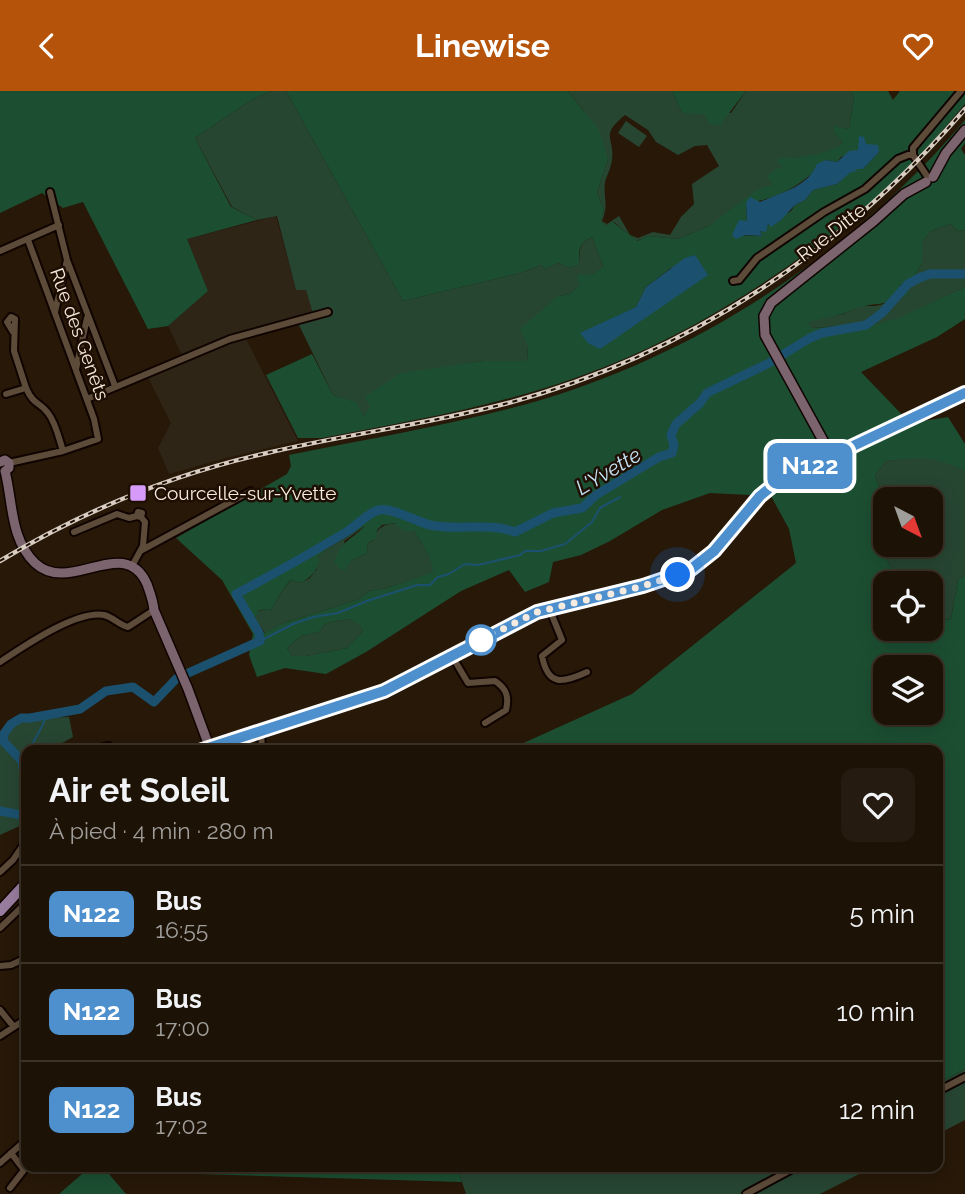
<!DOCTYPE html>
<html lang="fr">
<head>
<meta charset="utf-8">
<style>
	body { margin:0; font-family:Raleway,sans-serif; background:#251b10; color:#f1f3f6; height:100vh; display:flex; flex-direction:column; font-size:26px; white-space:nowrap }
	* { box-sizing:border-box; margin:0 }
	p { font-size:23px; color:#a09e9b }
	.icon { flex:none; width:38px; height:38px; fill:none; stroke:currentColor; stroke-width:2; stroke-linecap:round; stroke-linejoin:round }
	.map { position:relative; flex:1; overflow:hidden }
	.side { position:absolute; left:21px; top:654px; width:922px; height:427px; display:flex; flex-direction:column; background:#1d1206; border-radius:14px; box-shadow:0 4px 18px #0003,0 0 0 2px #3b3228 }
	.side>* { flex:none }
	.badge { padding:0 14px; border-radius:10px; font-size:24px; line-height:46px }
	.needle { width:46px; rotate:139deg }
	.buttons { position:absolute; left:873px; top:396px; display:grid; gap:14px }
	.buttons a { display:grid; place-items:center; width:70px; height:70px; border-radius:14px; background:#1d1206; box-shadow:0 4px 18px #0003,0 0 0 2px #3b3228; font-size:35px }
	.you { position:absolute; width:35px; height:35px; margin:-18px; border:5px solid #fff; border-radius:50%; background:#1a73e8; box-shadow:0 0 0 10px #1a73e833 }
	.map>.badge { position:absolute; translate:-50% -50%; box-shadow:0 0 0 4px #fff }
	.round { display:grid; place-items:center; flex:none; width:74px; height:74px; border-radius:14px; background:#251b10 }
	.headline { display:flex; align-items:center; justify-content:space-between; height:119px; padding:0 28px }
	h1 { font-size:33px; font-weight:700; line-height:52px }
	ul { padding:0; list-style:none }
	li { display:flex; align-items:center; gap:21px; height:98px; padding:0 28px; border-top:2px solid #3b3228 }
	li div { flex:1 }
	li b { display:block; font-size:26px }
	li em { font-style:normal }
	li .badge { min-width:77px; font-weight:700; text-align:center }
	header { display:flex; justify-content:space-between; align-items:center; height:91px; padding:0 28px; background:#b45309; color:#fff; font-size:32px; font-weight:700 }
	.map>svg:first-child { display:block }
	.education { fill:#2f2516 }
	.green { fill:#274632; fill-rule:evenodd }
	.forest { fill:#1c4f32; fill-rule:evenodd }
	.water { fill:#1b516f }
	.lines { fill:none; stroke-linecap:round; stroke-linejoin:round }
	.stream { stroke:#1b516f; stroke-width:2 }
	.river { stroke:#1b516f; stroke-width:9 }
	.street-casing { stroke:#100400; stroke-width:10 }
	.secondary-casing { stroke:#100400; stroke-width:12 }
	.primary-casing { stroke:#100400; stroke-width:13 }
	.street { stroke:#5d4b3a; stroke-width:6 }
	.secondary { stroke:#7b646d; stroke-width:9 }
	.primary { stroke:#997d9f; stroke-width:10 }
	.rail-casing { stroke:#d8cdc2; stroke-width:4.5 }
	.rail { stroke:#1e0f02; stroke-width:2; stroke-dasharray:5; stroke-linecap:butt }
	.line-casing { stroke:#fff; stroke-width:16 }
	.line { stroke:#4d90cd; stroke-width:10 }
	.walk { stroke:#f6ebe1; stroke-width:7; stroke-dasharray:0 12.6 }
	.poi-dot { fill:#d69bfa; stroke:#1e0f02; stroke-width:2.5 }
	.stop-dot { fill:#fff; stroke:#4d90cd; stroke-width:3.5 }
	.labels { text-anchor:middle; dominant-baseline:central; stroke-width:5; stroke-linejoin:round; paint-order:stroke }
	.street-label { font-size:19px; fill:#f6ebe1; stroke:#1e0f02 }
	.poi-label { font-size:19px; fill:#f6ebe1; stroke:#1e0f02; text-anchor:start }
	.water-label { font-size:21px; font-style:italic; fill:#c3e1f5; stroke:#1e0f02 }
</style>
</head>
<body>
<header><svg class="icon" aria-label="back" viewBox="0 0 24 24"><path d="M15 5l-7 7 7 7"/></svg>Linewise<svg class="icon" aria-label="heart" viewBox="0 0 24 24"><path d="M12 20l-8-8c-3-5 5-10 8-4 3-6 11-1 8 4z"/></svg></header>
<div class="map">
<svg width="965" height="1103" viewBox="0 0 965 1103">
	<rect width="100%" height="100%" fill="#271808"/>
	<path class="education" d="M276,125L296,199L306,198L313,222L243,242L298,350L226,367L169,383L158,357L171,332L146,282L183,266L168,235L208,200L187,148Z"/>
	<path class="green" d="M271,0H286L403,210L520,182L541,174L545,178L559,172L569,177L579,174C580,159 578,153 592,146L603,175L570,203L558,205L528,255L527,270H483L447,276L371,317L364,325L355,311L333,304L298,232L314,226L306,199H296L277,125L257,129L232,116L195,47L250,10Z
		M568,0H672L682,22H731L746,0H851L854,7L849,38L834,36V42L843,52L838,58C829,59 822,63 814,65C805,67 797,65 788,68L774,94L709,135L678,148L649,145L636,150L614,131L606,135L601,130L604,119L597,102L608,68L584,20ZM625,24L648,39L656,51L678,64L695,55L707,54L719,75L692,93L694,113L681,126L670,144L653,141L638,147L630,144L619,125L607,133L602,130C609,114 603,106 605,91C607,84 611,77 612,69C615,46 599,45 625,24Z
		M626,30L647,45L639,56L618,42Z
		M950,133L958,140L965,139V196L899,228L875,233L811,237L807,232L823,226L843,223L860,215H875L896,210L908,204L899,195L915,185L922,172V151L931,140Z
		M917,366L940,368L965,380V484L958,489L951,528L931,531V492H912L910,486L893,479L887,469L893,453H931V414L934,403L913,398L905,408H885L883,407L875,384L886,370Z
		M396,432L414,440C421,453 433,466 434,481L387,497L369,500L359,508L281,533L265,542L255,528L257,521L266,518L271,520C275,511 285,495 291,489L301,492L310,487L317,478L318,466L325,459L366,435L344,450L351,470L367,462L368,452L372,450C378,437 381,434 396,432Z
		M349,528L359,532L363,540L347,557L306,565H292L287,557L301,545L319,541L326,532Z
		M69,626L73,646L53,657V660H26V732L0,744V648C16,624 44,627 69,626Z
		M965,978V1029L938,1043V992Z
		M457,1076H768L770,1080L777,1076H873L820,1103H466Z"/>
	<path class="forest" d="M0,0H271L250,10L195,47L231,116L257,129L187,148L208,200L168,235L148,238L83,111L63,117L42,102L0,122Z
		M286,0H568L599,39L608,68L597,102L604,119L601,130L606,135L613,131L637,150L648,145L678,148L709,135L758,98L773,94L767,86L775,78L782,77L777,69L782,66C793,69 836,61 843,52L834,42V35L849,38L854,7L851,0H888L893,9L900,0H965V13C950,30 936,48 920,65C890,97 855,125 820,152C745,208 664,256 575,287C493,316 406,331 322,347H298L266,284L312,263L333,304L356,311L364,325L370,316L365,306L401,282L483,270H527L528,255L520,238L558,205L570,203L580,194L577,186L580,183L592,184L603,175L592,146C578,153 579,159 579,174L569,177L559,172L545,178L541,174L520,182L403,210ZM870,54L879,61L863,78H853L837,93L813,99L805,109L795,114L791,120L760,139L762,145L732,144L747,131L746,112C778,109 805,92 826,69L837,71L841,66ZM695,165L707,184L682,201L581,243L636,216L646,196L671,177Z
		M672,0H746L720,34L710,33L705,23L682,22Z
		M965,29V52L961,58L965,64V139L958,140L950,133L931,140L922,151V172L915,185L899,195L909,201L908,204C888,215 880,211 860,216C855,217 850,220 845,222C832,226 820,227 808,232L812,237L875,233L899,227L965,196V228L937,246L861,281L910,332L948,326L965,353V380C932,364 921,366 886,370L875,384L883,407L885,408L886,453H893L887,469L893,479L910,486L912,492H886V537H931V531L951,528L958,489L965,484V978L938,992V660H506L632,603L796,472L789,438L771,405L710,402L662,419L610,450L581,464L553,471L549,491L525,501L509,479L461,500L366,561L326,583L285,577L257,586L249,564L253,543L222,489L176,447L287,383L291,375L289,364C368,348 449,334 527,313C695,266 853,162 965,29ZM395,432L403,440H414C421,453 433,466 433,481L387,497L369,500L359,508L281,533L264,542L255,528L258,520L266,518L271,520C274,513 285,494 291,489L301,492C310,487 321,478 318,466L325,459L365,435C349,451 343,448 334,471L339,477L345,479L351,470L367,462L368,452L376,447L377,439L382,434ZM349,528L359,533L363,540L347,557L306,565H292L287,557L301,545L319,541L326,532ZM886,576H931V621H886Z
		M90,1076H103L126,1103H59Z
		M159,1076H457L462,1091L165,1082Z"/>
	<path class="water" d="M859,45L864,46L866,53L878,54L879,61L863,78H855L857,80L851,81L837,93L813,99L805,109L795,114L781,129L771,136L768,133L766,141L760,140L762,145L745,144L736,148L732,144L739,129L747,130L746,112L750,106L760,111C782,101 808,96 817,73L826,69L837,71L849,60L858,59Z
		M695,164L708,184L600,258L588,252L580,242L636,216L646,196L685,167Z"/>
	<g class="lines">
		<path class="stream" d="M260,550L293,533L313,526L338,522L367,510L417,494H430L438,486L449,483L465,473L478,474L520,464L525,460H541L565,453L592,431L600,417L620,406
			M29,660C33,649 45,634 46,624
			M22,670L26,666"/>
		<path class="river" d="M26,698L22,670L4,651L3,644L11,633L21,627H30L80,618L106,600L133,596L154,611L177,587L260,550L259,542L236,503C274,483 311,462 348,440C357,434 369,421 379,419C392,416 417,431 430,434C458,440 489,431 515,441L553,422L582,417L596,404L659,366L672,362L674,354L671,344L676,333L700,312L707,302L769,272L810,247L822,242L866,234L882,222L908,193L919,187L930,183H965
			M0,720L26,725"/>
		<g class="street-casing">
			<path id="street" d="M927,85L913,64V57L961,0
				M50,101L67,169L115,295
				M0,160L59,134
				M733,190L739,189L757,167L824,121L865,98L898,68L913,62
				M55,221L67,169
				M13,241L7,231L11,226L15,228L14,260L26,297
				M76,278L87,227
				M6,303L26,297C34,315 39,310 48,322C56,332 59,348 63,360
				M87,308L230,248L328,221
				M9,372L63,360L98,348L94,328L28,149
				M138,421L142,422L141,426L137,425Z
				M74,441L117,423L129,427L137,425
				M142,459L251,400
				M132,475L143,455L145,431L141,426
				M549,517L562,549L542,565C548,596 563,592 587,581
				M452,565L468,592L495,590C507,598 509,606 506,619L485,632
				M0,571C23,556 76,519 104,524C113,526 119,534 128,536L154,519
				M261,638L262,660
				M87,660L109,655L110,660
				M0,781L13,769L26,750
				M0,837L26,812
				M0,875L11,874L26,867
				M0,919L14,936
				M0,945L26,928
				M938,1000L965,986
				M0,1072L26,1049
				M10,1097L24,1079L11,1062
				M746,1103L796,1076"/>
		</g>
		<g class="secondary-casing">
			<path id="secondary" d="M933,86L946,62L965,39
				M831,364L765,244L764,225L771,212L874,130L904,103L926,91
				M0,371L5,369L9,372V377L5,380
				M5,380C13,411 10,448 35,472C70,505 124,442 147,493C150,502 153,509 154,519L188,598L209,655"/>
		</g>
		<g class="primary-casing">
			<path id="primary" d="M199,660L384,600L537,521L643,495L690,479L714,460L748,418L777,391L965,302
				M0,820L26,792"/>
		</g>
		<use href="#street" class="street"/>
		<use href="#secondary" class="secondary"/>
		<use href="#primary" class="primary"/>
		<g class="rail-casing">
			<path id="rail" d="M0,470C83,420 173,383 267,362C347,343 429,333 508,312C688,264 844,158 965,18"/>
		</g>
		<use href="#rail" class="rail"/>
	</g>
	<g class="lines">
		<g class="line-casing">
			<path id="line" d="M199,660L384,600L537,521L643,495L690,479L714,460L760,405L777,391L965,302"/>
		</g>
		<use href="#line" class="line"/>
		<path class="walk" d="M481,549L537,521L643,495L678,484"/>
	</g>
	<rect class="poi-dot" x="129" y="393" width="18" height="18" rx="3.5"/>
	<circle class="stop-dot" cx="481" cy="549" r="14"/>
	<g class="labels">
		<g class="street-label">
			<text transform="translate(831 141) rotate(-38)">Rue Ditte</text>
			<text transform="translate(80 243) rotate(70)">Rue des Genêts</text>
		</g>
		<g class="poi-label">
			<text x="154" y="402">Courcelle-sur-Yvette</text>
		</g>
		<g class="water-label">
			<text transform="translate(608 380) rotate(-31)">L'Yvette</text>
		</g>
	</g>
</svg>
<div class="buttons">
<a><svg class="needle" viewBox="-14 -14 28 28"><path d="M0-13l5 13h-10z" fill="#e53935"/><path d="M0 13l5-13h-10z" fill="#a09e9b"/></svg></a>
<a><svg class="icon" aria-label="locate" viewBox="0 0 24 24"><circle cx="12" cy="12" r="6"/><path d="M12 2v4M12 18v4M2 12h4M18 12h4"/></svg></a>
<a><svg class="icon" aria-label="layers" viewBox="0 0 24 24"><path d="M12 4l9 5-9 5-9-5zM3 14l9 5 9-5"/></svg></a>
</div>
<div class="you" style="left:678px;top:484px"></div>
<b class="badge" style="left:810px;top:375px;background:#4d90cd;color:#fff">N122</b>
<section class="side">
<div class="headline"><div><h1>Air et Soleil</h1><p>À pied · 4 min · 280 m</p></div><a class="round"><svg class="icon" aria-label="heart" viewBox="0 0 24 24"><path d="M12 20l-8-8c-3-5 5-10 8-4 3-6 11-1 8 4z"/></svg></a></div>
<ul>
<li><span class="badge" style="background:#4d90cd;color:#fff">N122</span><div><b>Bus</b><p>16:55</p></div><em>5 min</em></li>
<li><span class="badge" style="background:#4d90cd;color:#fff">N122</span><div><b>Bus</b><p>17:00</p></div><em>10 min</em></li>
<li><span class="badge" style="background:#4d90cd;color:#fff">N122</span><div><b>Bus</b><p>17:02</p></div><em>12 min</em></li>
</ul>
</section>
</div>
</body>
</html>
